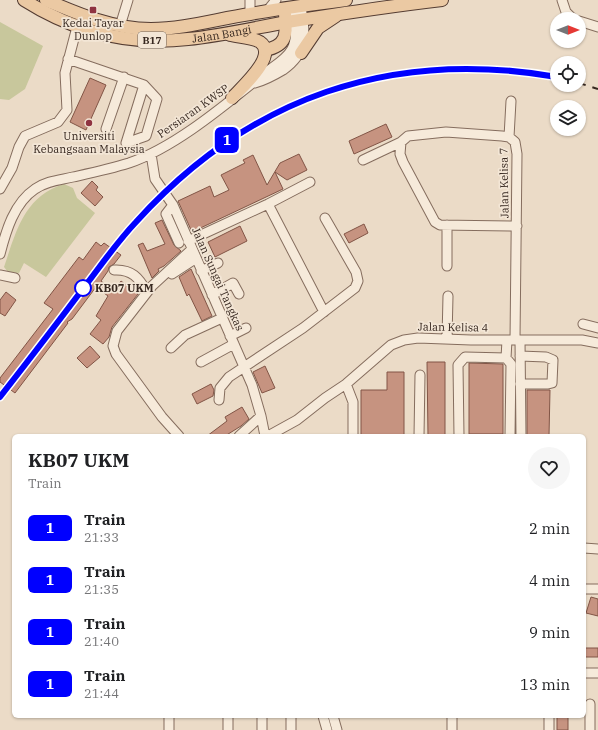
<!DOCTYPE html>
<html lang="en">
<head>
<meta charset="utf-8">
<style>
	body { margin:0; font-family:"IBM Plex Serif",serif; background:#f6f6f6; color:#202124; height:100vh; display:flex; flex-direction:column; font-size:15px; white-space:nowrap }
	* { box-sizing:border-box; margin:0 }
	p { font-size:13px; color:#757577 }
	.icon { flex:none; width:22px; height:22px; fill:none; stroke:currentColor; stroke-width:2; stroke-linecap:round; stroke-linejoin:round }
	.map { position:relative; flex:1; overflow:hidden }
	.details { position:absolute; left:12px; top:434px; width:574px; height:284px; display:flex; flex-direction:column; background:#fff; border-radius:6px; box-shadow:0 1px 3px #0004 }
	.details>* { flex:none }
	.badge { padding:0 8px; border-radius:6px; font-size:14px; line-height:26px }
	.needle { width:26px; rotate:90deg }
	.controls { position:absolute; left:550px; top:12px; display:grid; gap:8px }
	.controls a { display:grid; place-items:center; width:36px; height:36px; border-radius:50%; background:#fff; box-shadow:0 1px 3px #0004; font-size:20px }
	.map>.badge { position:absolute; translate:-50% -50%; box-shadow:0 0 0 2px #fff }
	.round { display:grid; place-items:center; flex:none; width:42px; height:42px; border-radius:21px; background:#f6f6f6 }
	.headline { display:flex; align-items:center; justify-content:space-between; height:68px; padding:0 16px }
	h1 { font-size:19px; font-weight:700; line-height:30px }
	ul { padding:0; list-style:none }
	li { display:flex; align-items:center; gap:12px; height:52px; padding:0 16px }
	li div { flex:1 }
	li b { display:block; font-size:15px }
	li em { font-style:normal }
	li .badge { min-width:44px; font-weight:700; text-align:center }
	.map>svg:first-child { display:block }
	.green { fill:#c8c79c }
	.building { fill:#c69380; stroke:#825546 }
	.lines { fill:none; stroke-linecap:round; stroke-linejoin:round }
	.minor-casing { stroke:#856d5e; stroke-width:11 }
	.major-casing { stroke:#543c32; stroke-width:14 }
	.minor { stroke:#f6eada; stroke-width:9 }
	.major { stroke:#ebc9a3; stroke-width:12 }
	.rail { stroke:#372820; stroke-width:2; stroke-dasharray:7 7; stroke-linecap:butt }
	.line-casing { stroke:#fff; stroke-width:9 }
	.line { stroke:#00f; stroke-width:6 }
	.poi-dot { fill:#8f3341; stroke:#f3e6d6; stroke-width:1.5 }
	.stop-dot { fill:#fff; stroke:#00f; stroke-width:2 }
	.labels { text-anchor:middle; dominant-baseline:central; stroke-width:3.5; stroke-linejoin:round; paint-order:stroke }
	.shield { fill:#f3e6d6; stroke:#6f6157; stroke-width:1 }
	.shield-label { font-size:10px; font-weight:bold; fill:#372820 }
	.poi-label { font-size:11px; fill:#372820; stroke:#f3e6d6 }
	.street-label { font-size:11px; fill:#372820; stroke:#f3e6d6 }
	.stop-label { font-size:11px; font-weight:bold; fill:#372820; stroke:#f3e6d6; text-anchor:start }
</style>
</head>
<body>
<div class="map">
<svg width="598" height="730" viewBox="0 0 598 730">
	<rect width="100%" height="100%" fill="#ebdbc7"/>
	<path class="green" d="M0,22L43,46L25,89L9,100L0,99Z
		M64,184L73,188L77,198L95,213L46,277L24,263L19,273L8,272L4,267C16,232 24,196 64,184Z"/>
	<path class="building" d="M90,78L106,85L86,130L70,122Z
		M386,124L392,137L354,154L349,141Z
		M299,154L307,170L287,180L275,172L283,189L192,232L178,201L210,186L214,197L229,190L221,175L245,163L243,160L253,155L267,185L280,163Z
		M92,181L98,187L96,190L103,197L95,206L81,193Z
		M162,220L174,245L181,251L164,266L158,269L159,271L152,278L138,245L143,243L147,251L165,244L155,223Z
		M364,224L368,233L349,243L344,234Z
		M240,226L247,241L215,257L208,242Z
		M96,242L101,246L104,243L121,255L114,264L109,267L108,271L101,281L114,291L121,281L138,294L112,327L109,337L103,344L90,334L101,320L96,316L108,296L96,287L72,319L67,322L68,323L15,393L0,382V378L53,309L44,303L79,257L83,260Z
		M191,269L212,316L202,321L189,294L187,296L179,277Z
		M6,292L16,300L5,316L0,313V300Z
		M90,346L100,357L87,368L77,358Z
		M427,362H445V436H428Z
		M469,363L503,364V434H469Z
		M265,366L275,388L262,393L253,372Z
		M387,372H404V436H361V390H387Z
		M211,384L214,390L213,396L197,404L192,394Z
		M527,390H550L549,436L527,435Z
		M242,407L249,419L241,426L225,436H207L227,421L225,417Z
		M591,597L598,599V616L586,613Z
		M584,648H598V657H584Z
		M557,716H568V730H557Z"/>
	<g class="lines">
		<g class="minor-casing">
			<path id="minor" d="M562,0L566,12L573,19
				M267,11L276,0
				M250,13V0
				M579,21L598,27
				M120,26L128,0
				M68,59L144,85L157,99L146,136L126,143
				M255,83C266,80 273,76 283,70C309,51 305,35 301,6
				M106,129L124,77
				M509,137L511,101
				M126,143L144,85
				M151,154L155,179L173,205L252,385L261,416L265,436
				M363,160L401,142
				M0,189L12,168L19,147L25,136L58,122L67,110L65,73L77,27
				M268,204L324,312
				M173,205L166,214L179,243
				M447,225V266
				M188,241L268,204L310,182
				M0,254C6,231 14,203 35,189C46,181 60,180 73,177C91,173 110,169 129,163C176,147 226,104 265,73C274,66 286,60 292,49C298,37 295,20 293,7
				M114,270C132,269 139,278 147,292
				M201,271L218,263
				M172,274L195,259
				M0,275L15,278
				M212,295L233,283L239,294
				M583,324L598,328
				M230,336L246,328
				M447,339L448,296
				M515,340L517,154L515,142L509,137L502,136L446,132L408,136L401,142L400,154L403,162L435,222L440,225L517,226
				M520,340L521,436
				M171,348L185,335L222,318
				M520,356L546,357L553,360L552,383L548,384H520
				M506,358L511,364L510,436
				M201,362L234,344
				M346,384L353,402V436
				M219,400L220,388L229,377L303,328L355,288L358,281L356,272L325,218
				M179,436L162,417L116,354L113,346L117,331L152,286L191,250
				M239,436L261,416
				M268,436L297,420L325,398L346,384L391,345L404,340L418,338L471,340H582L598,343
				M419,436L420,375
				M459,436L458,365L465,357L506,358L507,340
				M584,548L598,549
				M584,589H598
				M585,673H598
				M590,704V730
				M228,716V730
				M291,716V730
				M323,716L327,730
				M333,716L337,730
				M452,716V730
				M549,716V730
				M169,730V716
				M262,730V716"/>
		</g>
		<g class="major-casing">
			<g id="major">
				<path id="s1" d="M24,0C73,31 129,46 188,39C221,36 254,28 287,22C338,14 390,6 442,0"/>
				<path d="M46,0C78,14 114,29 151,29C184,29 217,19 250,14C282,8 314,4 346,0"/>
				<path d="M230,35C239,37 252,37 260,42C279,55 241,88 232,98"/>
				<path d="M265,50C287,46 287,34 285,14"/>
				<path d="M301,53L318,28L336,16"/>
			</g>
		</g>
		<use href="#minor" class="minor"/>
		<use href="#major" class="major"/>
		<path class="rail" d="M579,83L598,89
			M0,397C28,362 55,326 82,290C100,267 116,243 135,222C249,97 391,48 557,77"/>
	</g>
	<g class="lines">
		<g class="line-casing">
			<path id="line" d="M0,397C28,361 55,326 82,290C100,267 116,243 136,222C249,97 391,48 557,77"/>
		</g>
		<use href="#line" class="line"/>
	</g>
	<g class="poi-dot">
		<rect x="89" y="6" width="8" height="8" rx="2"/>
		<circle cx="89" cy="123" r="4"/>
	</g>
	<circle class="stop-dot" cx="83" cy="288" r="8"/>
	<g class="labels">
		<rect class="shield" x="138" y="32" width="28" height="16" rx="3"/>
		<g class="shield-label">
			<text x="152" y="40">B17</text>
		</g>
		<g class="poi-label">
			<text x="93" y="23">Kedai Tayar<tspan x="93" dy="13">Dunlop</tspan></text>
			<text x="89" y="136">Universiti<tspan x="89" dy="13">Kebangsaan Malaysia</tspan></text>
		</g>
		<g class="street-label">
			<text stroke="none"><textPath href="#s1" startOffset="206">Jalan Bangi</textPath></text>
			<text transform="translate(193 111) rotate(-35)">Persiaran KWSP</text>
			<text transform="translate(504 183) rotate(-91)">Jalan Kelisa 7</text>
			<text transform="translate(218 279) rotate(66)">Jalan Sungai Tangkas</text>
			<text transform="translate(453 327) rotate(1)">Jalan Kelisa 4</text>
		</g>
		<g class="stop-label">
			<text x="95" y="288">KB07 UKM</text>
		</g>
	</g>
</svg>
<div class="controls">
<a><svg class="needle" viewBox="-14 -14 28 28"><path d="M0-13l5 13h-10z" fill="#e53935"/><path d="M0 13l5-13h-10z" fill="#757577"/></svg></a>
<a><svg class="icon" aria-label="locate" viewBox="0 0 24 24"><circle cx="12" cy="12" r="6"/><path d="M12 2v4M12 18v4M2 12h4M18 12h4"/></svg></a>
<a><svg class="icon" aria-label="layers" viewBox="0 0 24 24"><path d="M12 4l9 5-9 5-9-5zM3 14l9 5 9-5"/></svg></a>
</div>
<b class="badge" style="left:227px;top:140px;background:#00f;color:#fff">1</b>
<section class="details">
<div class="headline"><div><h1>KB07 UKM</h1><p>Train</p></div><a class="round"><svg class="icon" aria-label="heart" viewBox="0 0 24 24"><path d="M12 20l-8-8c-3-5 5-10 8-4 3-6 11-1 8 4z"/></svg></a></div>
<ul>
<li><span class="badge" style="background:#00f;color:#fff">1</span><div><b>Train</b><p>21:33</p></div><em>2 min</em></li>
<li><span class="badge" style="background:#00f;color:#fff">1</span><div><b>Train</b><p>21:35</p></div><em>4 min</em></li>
<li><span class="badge" style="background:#00f;color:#fff">1</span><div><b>Train</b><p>21:40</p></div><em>9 min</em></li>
<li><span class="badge" style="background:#00f;color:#fff">1</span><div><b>Train</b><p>21:44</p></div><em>13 min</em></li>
</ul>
</section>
</div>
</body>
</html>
